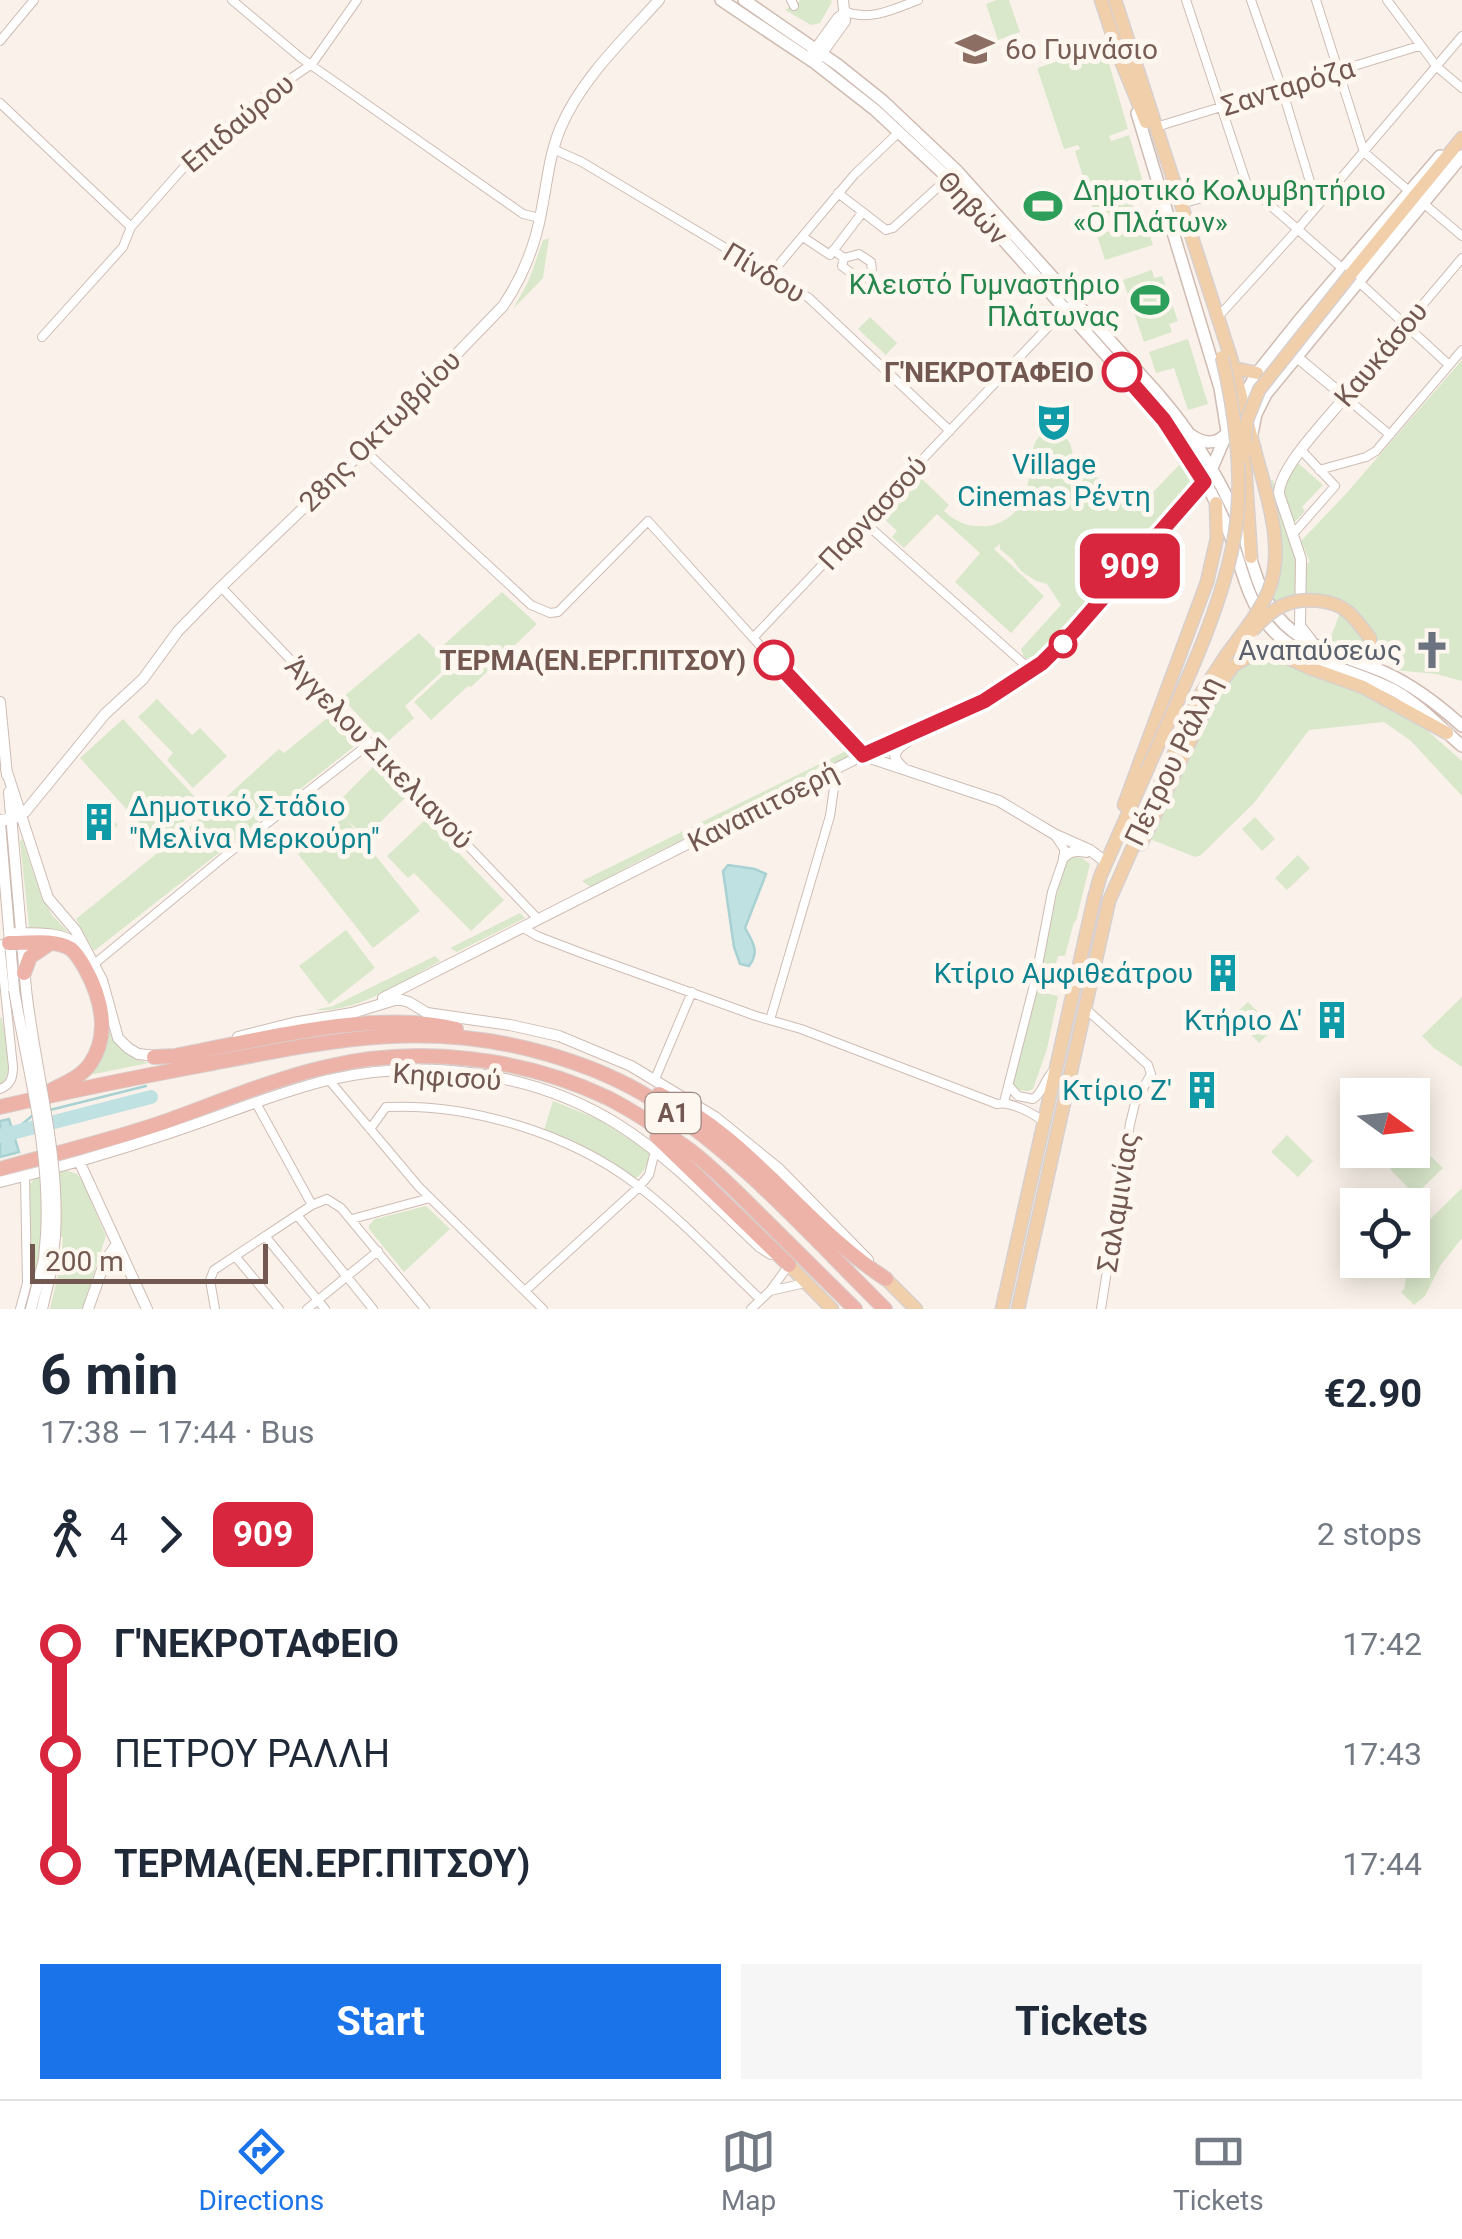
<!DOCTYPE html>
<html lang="en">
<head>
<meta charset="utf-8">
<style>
	body { margin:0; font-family:Roboto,sans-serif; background:#f6f6f7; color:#1f2937; height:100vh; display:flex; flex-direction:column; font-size:38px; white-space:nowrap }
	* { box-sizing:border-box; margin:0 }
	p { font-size:32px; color:#747a83 }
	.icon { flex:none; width:55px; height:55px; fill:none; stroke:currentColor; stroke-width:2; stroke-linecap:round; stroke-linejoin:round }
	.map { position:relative; height:1309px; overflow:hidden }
	.drawer { display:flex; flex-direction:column; background:#fff; flex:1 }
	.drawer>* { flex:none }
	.badge { padding:0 20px; border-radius:15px; font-size:35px; line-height:65px }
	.needle { width:65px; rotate:105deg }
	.tools { position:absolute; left:1340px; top:1078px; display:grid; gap:20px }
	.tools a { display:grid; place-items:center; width:90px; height:90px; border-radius:0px; background:#fff; box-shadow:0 5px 25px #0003; font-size:50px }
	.scale { position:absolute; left:30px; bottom:25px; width:238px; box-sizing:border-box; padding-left:10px; border:5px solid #725850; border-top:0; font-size:28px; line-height:35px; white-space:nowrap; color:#725850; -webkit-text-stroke:8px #fdf7f0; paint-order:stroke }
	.map>.badge { position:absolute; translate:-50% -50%; box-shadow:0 0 0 5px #fff }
	.legs { display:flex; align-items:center; gap:15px; height:110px; padding:0 40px; font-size:32px }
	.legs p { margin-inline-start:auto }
	.summary { display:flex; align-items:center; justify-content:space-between; height:170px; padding:0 40px }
	h1 { font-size:55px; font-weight:700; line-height:75px }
	.primary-button { display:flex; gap:20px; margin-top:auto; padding:20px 40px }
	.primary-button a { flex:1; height:115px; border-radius:0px; background:#1a73e8; color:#fff; font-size:40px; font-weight:700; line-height:115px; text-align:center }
	.primary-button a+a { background:#f6f6f7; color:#1f2937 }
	ul { padding:0 40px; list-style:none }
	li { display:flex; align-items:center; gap:35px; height:110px; font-size:38px }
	li i { display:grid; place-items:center; width:15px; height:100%; margin:0 12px; background:currentColor }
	li i::after { content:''; width:25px; height:25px; margin:-12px; border:8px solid; border-radius:50%; background:#fff }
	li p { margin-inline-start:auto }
	li:first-child i { background:linear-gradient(#0000 50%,currentColor 0) }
	li:last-child i { background:linear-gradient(currentColor 50%,#0000 0) }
	.dock { display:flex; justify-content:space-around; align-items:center; height:140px; border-top:2px solid #e0e1e3; background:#fff; font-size:28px; color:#747a83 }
	.dock a { display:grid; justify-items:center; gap:5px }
	.dock .on { color:#1a73e8 }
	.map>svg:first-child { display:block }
	.green { fill:#d9e7ca }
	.water { fill:#c0e1e2; stroke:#a8d1d3; stroke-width:2.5 }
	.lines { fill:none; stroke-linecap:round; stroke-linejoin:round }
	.stream { stroke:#a8d1d3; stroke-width:2.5 }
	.river { stroke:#c0e1e2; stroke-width:14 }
	.minor-casing { stroke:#cebcb4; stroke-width:10 }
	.tertiary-casing { stroke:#cebcb4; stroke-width:12 }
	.secondary-casing { stroke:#d0bbb2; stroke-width:14 }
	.primary-casing { stroke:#d8d0ce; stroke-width:15 }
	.motorway-casing { stroke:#d8d0ce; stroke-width:16 }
	.minor { stroke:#fff; stroke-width:8 }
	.tertiary { stroke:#fff; stroke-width:10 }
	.secondary { stroke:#fff; stroke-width:11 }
	.primary { stroke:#f1cfab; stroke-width:12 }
	.motorway { stroke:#edb3a9; stroke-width:14 }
	.tertiary-bridge-casing { stroke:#cebcb4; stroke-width:12; stroke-linecap:butt }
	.primary-bridge-casing { stroke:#d8d0ce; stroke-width:15; stroke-linecap:butt }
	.tertiary-bridge { stroke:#fff; stroke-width:10 }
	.primary-bridge { stroke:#f1cfab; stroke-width:12 }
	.line-1-casing { stroke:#fff; stroke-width:22 }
	.line-1 { stroke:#d7263d; stroke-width:15 }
	.stop-1-dot { fill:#fff; stroke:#d7263d; stroke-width:5 }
	.labels { text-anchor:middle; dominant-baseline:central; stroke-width:10; stroke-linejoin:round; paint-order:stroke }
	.shield { fill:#fdf7f0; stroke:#9c8880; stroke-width:2.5 }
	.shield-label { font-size:25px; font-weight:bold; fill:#725850 }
	.education-label { font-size:28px; fill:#785e54; stroke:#fdf7f0; text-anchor:start }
	.street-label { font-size:28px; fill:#725850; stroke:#fdf7f0 }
	.leisure-label { font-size:28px; fill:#27864d; stroke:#fdf7f0; text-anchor:start }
	.stop-label { font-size:28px; font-weight:bold; fill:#725850; stroke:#fdf7f0; text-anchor:end }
	.culture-label { font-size:28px; fill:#0d838f; stroke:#fdf7f0; text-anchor:end }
	.worship-label { font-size:28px; fill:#5b616d; stroke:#fdf7f0; text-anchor:end }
</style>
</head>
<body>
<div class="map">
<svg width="1462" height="1309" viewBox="0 0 1462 1309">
	<rect width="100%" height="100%" fill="#faf2ea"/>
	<path class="green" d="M801,0H831L832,2L820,23L811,25L785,10Z
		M997,0H1009L1020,32L998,40L986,4Z
		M1104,46L1128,129L1109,136L1111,141L1129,135L1148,199L1132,204L1136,218L1112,225L1108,212L1095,215L1075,151L1080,149L1078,145L1064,149L1037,68Z
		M1145,220L1153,245L1105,260L1097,235Z
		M549,238L543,278L513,309L529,280L543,240Z
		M1152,270L1154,278L1162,276L1178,321L1169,324L1172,332L1144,342L1123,280Z
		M870,317L897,343L886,355L858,329Z
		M1188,339L1208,404L1188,410L1174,368L1156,373L1149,352Z
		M1462,360V681L1436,674L1395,670L1375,647L1359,618L1304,596L1305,564L1310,562L1301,541L1344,496Z
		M1040,435L1051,441L1064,436L1070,443L1073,455L1134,512L1183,461L1193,482L1058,637L1029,660L1024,657L1021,649L1061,605L1047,584L1036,581L1021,571L1013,560L1000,549V544L994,549L1044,596L1011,633L955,582L980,553L937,514L904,548L892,537L897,531L881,516L919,476L949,505L944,511C967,533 1003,532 1021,504C1027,494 1028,483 1030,472L1037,476L1044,472V463L1040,460L1034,459C1031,449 1034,443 1040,435Z
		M1298,463L1323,485L1302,507L1305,511L1294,523C1279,499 1282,485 1298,463Z
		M1271,480H1273L1281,514L1296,552L1297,597L1274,605L1271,604C1291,560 1280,525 1271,480Z
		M502,592L537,624L471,687L468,686L431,720L414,702L451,668L449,665L405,706L414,718L385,744L342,698L419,633L437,651Z
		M1340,613C1351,622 1365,635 1363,649L1354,651L1329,642Z
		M1269,656L1368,693L1422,726L1462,761V796L1411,741L1384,722L1309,730L1254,803L1201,855L1195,857L1150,839L1215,698L1244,662Z
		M157,699L192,735L200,728L227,756L193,788L167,760L173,753L138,717Z
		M331,715L356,745L94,951L76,919L224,799L279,749L284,753Z
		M123,719L202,805L159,845L80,758Z
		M848,750L850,758L633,864L591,887L582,881Z
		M375,765L406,797L365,837L346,819L420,911L373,948L298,854L345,816L335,805Z
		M100,806L118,825L106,836L88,818Z
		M1255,817L1275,839L1262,851L1242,829Z
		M426,819L504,900L471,931L414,873L408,878L387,856Z
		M22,839L41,896L52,915L68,932L29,927L20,841Z
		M1298,855L1310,868L1287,890L1275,878Z
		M1073,857L1082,858L1090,864L1076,921L1074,922L1065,956H1058L1054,971L1040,968C1049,931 1056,895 1066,859Z
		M520,913L525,918L457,952L450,948Z
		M346,930L375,968L329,1004L299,966Z
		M435,956L440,961C403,981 358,1013 315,1010L333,1006Z
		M1035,991L1058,996L1047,1049L1033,1089L1029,1091L1015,1090L1013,1083Z
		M1462,997V1067L1434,1048L1422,1036Z
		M1248,1002L1274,1028L1259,1043L1233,1016Z
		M0,1018H2C5,1039 16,1071 0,1087Z
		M108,1028C118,1049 127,1056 149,1063L89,1075Z
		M553,1101L598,1119L649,1152C648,1164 645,1172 635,1179L574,1141L544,1130Z
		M1287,1135L1313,1161L1298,1177L1271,1152Z
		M1417,1143L1443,1168L1415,1195L1390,1169L1412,1150Z
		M66,1170L77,1174L82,1181L106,1236L82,1309H50L61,1261L63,1237L41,1235L37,1269L30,1292V1184L36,1177Z
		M1462,1188V1238L1440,1266L1425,1296L1414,1305L1401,1292L1404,1289L1407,1273L1401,1266L1407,1260H1412L1413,1255L1426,1242L1417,1232Z
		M426,1206L450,1229L404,1272L369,1229V1225L375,1219Z"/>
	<path class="water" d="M728,865L755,869L766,874L745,928C753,942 760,952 749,966L740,964L734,947L723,871Z
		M9,1119L19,1152L0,1157V1121Z"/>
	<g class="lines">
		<path class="stream" d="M50,1110L146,1086
			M13,1132L33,1115"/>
		<path class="river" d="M0,1136L151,1097"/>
		<g class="minor-casing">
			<path id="minor" d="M232,0L301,58L523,214L540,218
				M791,0L794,6
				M1186,0L1247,185
				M1251,0L1282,89L1317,205
				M1316,0L1364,152L1409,191
				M1387,0L1437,67L1462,88
				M846,12C871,21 894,9 918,0
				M0,41L34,0
				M0,103L131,227
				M1156,127L1419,46
				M553,149L582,162L809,298L950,431
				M1247,185L1343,269
				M838,193L886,230L893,228L948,178
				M1423,203L1462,236
				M1181,204L1247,185
				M803,237L830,255L862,213
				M833,250L844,258L842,266L859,279L866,278L872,271L871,262L859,254L844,258
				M770,275L854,175L899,132
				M1359,282L1449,365
				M1218,317L1297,230L1462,36
				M42,337L123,247L131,227L201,148L265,96L312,64L357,0
				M1390,435L1345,397L1462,258
				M364,450L531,605L550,613L558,612L648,521L773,660L863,755
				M1319,470L1366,457L1376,451L1462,350
				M864,522L1032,671
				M1293,534L1335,486L1301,450
				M221,587L538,919
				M753,638L1067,307
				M522,927L537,936L584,954L756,1016L801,1029L997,1104C1010,1101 1033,1113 1044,1122
				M0,944L13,1067C13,1077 11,1085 0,1089
				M93,965L230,852L369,744
				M1086,1009L1148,1065L1151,1074L1135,1103L1130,1124L1101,1309
				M770,1020L830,816L835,781L832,772
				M655,1079L692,992
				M329,1080L419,1187L543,1309
				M1009,1086L1018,1096L1033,1099C1042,1094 1045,1079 1053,1071
				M1004,1102L1035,981L1052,892L1064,857V849L1056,837
				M256,1103L312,1205
				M370,1129L386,1107C470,1103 571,1134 637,1185C681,1219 720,1261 760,1299
				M297,1215L373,1309
				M352,1219L430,1198
				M265,1236L325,1309
				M235,1256L279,1309
				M526,1290L639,1187L649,1175L655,1151
				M770,1291L805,1283
				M20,1309L27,1283L25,1176
				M215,1309L210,1280L214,1270L312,1205L327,1199L341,1208L425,1309
				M307,1309L378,1251
				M751,1309L770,1291L789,1265"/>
		</g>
		<g class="tertiary-casing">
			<path id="tertiary" d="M812,54L838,18L846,12
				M817,60L845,21L843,0
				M1292,353L1345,397C1328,418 1278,469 1279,494L1301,559L1300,626L1311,640
				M0,702L7,775
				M864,756L999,801L1054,834L1090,850L1107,863
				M903,768C890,756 894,750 908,741
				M6,769L48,898L76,931L102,980L118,1038L128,1048L138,1054L158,1056
				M9,792L26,989
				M0,820L18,817L25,812L105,714L143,679L178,631L221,587L364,450L503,306C522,278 535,246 541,213C547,184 549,156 560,129C581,79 623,40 659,0
				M0,823L14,990
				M1064,857C1070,850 1078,850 1086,852
				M16,933C39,933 62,932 81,946
				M383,998L863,755C933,723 1008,700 1063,643L1204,481
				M238,1037L293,1023L352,1013L398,999L409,1002L427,1013L510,1025L559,1036L631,1066L715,1117L779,1169L868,1260
				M79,1161L147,1309
				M0,1182C57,1168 113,1152 169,1133C222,1116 274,1093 328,1080C425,1057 537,1072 622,1127C673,1160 716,1206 760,1247L771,1254
				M31,1309L44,1259L46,1235
				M42,1309L51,1271L55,1236
				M88,1309L105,1261L117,1244"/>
		</g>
		<g class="secondary-casing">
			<path id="secondary" d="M721,0L815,63L875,110L948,178L1149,403C1181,439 1208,482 1227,527C1240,559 1245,597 1268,625C1300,664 1356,669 1397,692C1421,706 1441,728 1462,746
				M744,0L838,65L883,101L956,170L1159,395C1190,431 1217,474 1237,518C1251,550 1255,590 1278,617C1304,649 1350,657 1386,673C1414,686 1439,705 1462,726
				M1137,113L1220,388L1227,432
				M1241,402L1257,373L1301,318L1440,156
				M1252,434L1256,414L1266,394L1462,156
				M1191,435C1203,444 1217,445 1227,433
				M1209,475L1233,419"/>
		</g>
		<g class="primary-casing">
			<path id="primary" d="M1101,0L1121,61L1146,122
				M1115,0L1231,358L1254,447
				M1351,274L1462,138
				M1233,368L1257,373
				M1244,450L1251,557
				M1341,655C1352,656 1363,659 1370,647V638
				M1124,805L1207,582L1217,538L1216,503
				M1141,844L1213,693L1234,665L1253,654L1277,653L1310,668L1363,687L1447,733
				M789,1265L832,1309
				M886,1279L916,1309
				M1002,1309L1094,899L1100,877L1147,770
				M1018,1309L1109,901L1200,695L1225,657"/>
		</g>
		<g class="motorway-casing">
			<path id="motorway" d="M9,943C27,943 55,939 71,949C77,954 81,961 85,968C101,997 111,1034 90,1064C81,1077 65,1083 52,1090
				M24,973L30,957L49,944
				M154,1057L175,1056C259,1040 373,1009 456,1029
				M659,1094C750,1137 803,1225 886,1279
				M0,1107C69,1091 138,1077 208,1064C327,1041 424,1019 544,1053C583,1064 621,1079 655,1101C742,1156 812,1237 885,1309
				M657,1137L789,1265
				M0,1169C53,1154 108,1141 161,1123C215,1104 270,1080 326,1067C419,1045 522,1057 608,1098C637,1113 665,1132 691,1151C717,1171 740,1195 763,1218C794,1249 825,1279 855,1309"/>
		</g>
		<use href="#minor" class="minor"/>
		<use href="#tertiary" class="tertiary"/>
		<use href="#secondary" class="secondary"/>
		<use href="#primary" class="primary"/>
		<use href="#motorway" class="motorway"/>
		<g class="tertiary-bridge-casing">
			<path id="tertiary-bridge" d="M26,989C35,1072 60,1152 55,1236
				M14,990C28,1072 51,1151 46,1235"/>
		</g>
		<g class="primary-bridge-casing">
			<path id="primary-bridge" d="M1243,457L1247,420L1259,390L1351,274
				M1252,631C1261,621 1272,610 1284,605C1303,597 1333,599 1348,612C1356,619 1363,629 1370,638
				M1225,657C1240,636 1258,615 1268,592C1287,547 1265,491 1254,447
				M1147,770C1178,699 1223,609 1235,533C1244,478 1235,411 1222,357"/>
		</g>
		<use href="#tertiary-bridge" class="tertiary-bridge"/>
		<use href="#primary-bridge" class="primary-bridge"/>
	</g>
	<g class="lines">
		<g class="line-1-casing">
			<path id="line-1" d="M774,660L863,755L984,701L1042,663L1074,631L1204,482L1164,420L1122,372"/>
		</g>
		<use href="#line-1" class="line-1"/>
	</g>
	<defs>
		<g id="school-bare" transform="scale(3)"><path d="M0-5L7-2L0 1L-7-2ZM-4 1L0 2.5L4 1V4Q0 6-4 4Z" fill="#8d6e63" stroke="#fdf7f0" stroke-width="2.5" paint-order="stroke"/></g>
		<g id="stadium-bare" transform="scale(3)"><path d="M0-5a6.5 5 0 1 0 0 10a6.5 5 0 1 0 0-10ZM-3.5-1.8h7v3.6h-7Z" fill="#2e9e5b" stroke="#fdf7f0" stroke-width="2.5" paint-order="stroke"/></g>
		<g id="theatre-bare" transform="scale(3)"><path d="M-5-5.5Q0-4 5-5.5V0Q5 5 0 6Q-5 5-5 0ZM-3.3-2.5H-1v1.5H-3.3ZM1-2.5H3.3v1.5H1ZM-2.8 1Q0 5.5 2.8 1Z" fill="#0f9aa8" stroke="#fdf7f0" stroke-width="2.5" paint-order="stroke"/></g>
		<g id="church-bare" transform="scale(3)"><path d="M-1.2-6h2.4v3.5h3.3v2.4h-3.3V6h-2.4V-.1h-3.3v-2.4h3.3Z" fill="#6b7280" stroke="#fdf7f0" stroke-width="2.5" paint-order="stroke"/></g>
		<g id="building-bare" transform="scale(3)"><path d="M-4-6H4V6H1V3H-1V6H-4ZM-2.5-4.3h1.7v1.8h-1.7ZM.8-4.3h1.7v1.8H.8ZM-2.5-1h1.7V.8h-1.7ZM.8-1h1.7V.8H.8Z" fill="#0f9aa8" stroke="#fdf7f0" stroke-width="2.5" paint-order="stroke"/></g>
	</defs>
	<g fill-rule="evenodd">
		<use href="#school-bare" x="975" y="49"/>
		<use href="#stadium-bare" x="1043" y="206"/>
		<use href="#stadium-bare" x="1150" y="300"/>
		<use href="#theatre-bare" x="1054" y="422"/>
		<use href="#church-bare" x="1432" y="650"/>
		<use href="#building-bare" x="99" y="822"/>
		<use href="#building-bare" x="1223" y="973"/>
		<use href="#building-bare" x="1332" y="1020"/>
		<use href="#building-bare" x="1202" y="1090"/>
	</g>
	<g class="stop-1-dot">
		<circle cx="1122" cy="372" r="18"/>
		<circle cx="1063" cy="644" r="12"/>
		<circle cx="774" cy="660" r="18"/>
	</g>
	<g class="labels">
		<rect class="shield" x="645.5" y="1093" width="55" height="40" rx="8"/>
		<g class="shield-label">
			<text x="673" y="1113">Α1</text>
		</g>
		<g class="education-label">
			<text x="1005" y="49">6ο Γυμνάσιο</text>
		</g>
		<g class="street-label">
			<text transform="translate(1288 87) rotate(-17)">Σανταρόζα</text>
			<text transform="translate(238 123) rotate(-40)">Επιδαύρου</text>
			<text transform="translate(973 208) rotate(47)">Θηβών</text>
			<text transform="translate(764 273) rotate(31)">Πίνδου</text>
			<text transform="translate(1381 354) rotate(-50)">Καυκάσου</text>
			<text transform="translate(380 431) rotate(-45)">28ης Οκτωβρίου</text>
			<text transform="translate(873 513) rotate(-47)">Παρνασσού</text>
			<text transform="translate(379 753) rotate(46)">Άγγελου Σικελιανού</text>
			<text transform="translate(1173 761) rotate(-64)">Πέτρου Ράλλη</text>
			<text transform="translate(763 807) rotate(-27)">Καναπιτσερή</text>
			<text transform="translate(447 1077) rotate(4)">Κηφισού</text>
			<text transform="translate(1118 1202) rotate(-81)">Σαλαμινίας</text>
		</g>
		<g class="leisure-label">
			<text x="1073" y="190">Δημοτικό Κολυμβητήριο<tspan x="1073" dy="32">«Ο Πλάτων»</tspan></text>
			<text x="1120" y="284" text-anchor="end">Κλειστό Γυμναστήριο<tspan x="1120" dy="32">Πλάτωνας</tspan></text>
		</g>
		<g class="stop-label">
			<text x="1094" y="372">Γ'ΝΕΚΡΟΤΑΦΕΙΟ</text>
			<text x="746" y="660">ΤΕΡΜΑ(ΕΝ.ΕΡΓ.ΠΙΤΣΟΥ)</text>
		</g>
		<g class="culture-label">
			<text x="1054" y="464" text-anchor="middle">Village<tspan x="1054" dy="32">Cinemas Ρέντη</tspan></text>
			<text x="129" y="806" text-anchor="start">Δημοτικό Στάδιο<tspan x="129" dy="32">"Μελίνα Μερκούρη"</tspan></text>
			<text x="1193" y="973">Κτίριο Αμφιθεάτρου</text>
			<text x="1302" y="1020">Κτήριο Δ'</text>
			<text x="1172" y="1090">Κτίριο Ζ'</text>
		</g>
		<g class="worship-label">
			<text x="1402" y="650">Αναπαύσεως</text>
		</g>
	</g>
</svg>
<div class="tools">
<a><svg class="needle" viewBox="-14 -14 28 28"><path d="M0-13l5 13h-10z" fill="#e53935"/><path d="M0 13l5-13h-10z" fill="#747a83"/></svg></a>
<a><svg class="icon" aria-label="locate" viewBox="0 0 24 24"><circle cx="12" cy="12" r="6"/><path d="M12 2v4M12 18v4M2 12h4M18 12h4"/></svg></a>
</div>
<div class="scale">200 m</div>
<b class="badge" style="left:1130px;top:566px;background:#d7263d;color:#fff">909</b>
</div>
<section class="drawer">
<div class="summary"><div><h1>6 min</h1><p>17:38 – 17:44 · Bus</p></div><b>€2.90</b></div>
<div class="legs"><svg class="icon" aria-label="walk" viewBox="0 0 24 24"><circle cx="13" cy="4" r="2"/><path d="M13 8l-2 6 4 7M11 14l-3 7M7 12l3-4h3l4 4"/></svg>4<svg class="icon" aria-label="forward" viewBox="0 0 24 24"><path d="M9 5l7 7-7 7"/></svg><b class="badge" style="background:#d7263d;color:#fff">909</b><p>2 stops</p></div>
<ul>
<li><i style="color:#d7263d"></i><b>Γ'ΝΕΚΡΟΤΑΦΕΙΟ</b><p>17:42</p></li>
<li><i style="color:#d7263d"></i><span>ΠΕΤΡΟΥ ΡΑΛΛΗ</span><p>17:43</p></li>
<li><i style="color:#d7263d"></i><b>ΤΕΡΜΑ(ΕΝ.ΕΡΓ.ΠΙΤΣΟΥ)</b><p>17:44</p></li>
</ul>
<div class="primary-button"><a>Start</a><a>Tickets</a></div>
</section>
<nav class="dock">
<a class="on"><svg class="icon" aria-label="directions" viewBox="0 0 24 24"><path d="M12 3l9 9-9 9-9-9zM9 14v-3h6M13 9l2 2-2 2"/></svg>Directions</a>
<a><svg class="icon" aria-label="map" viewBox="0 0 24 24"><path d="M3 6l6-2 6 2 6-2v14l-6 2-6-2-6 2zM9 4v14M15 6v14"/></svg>Map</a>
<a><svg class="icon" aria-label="tickets" viewBox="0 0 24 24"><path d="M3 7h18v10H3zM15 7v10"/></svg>Tickets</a>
</nav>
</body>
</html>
